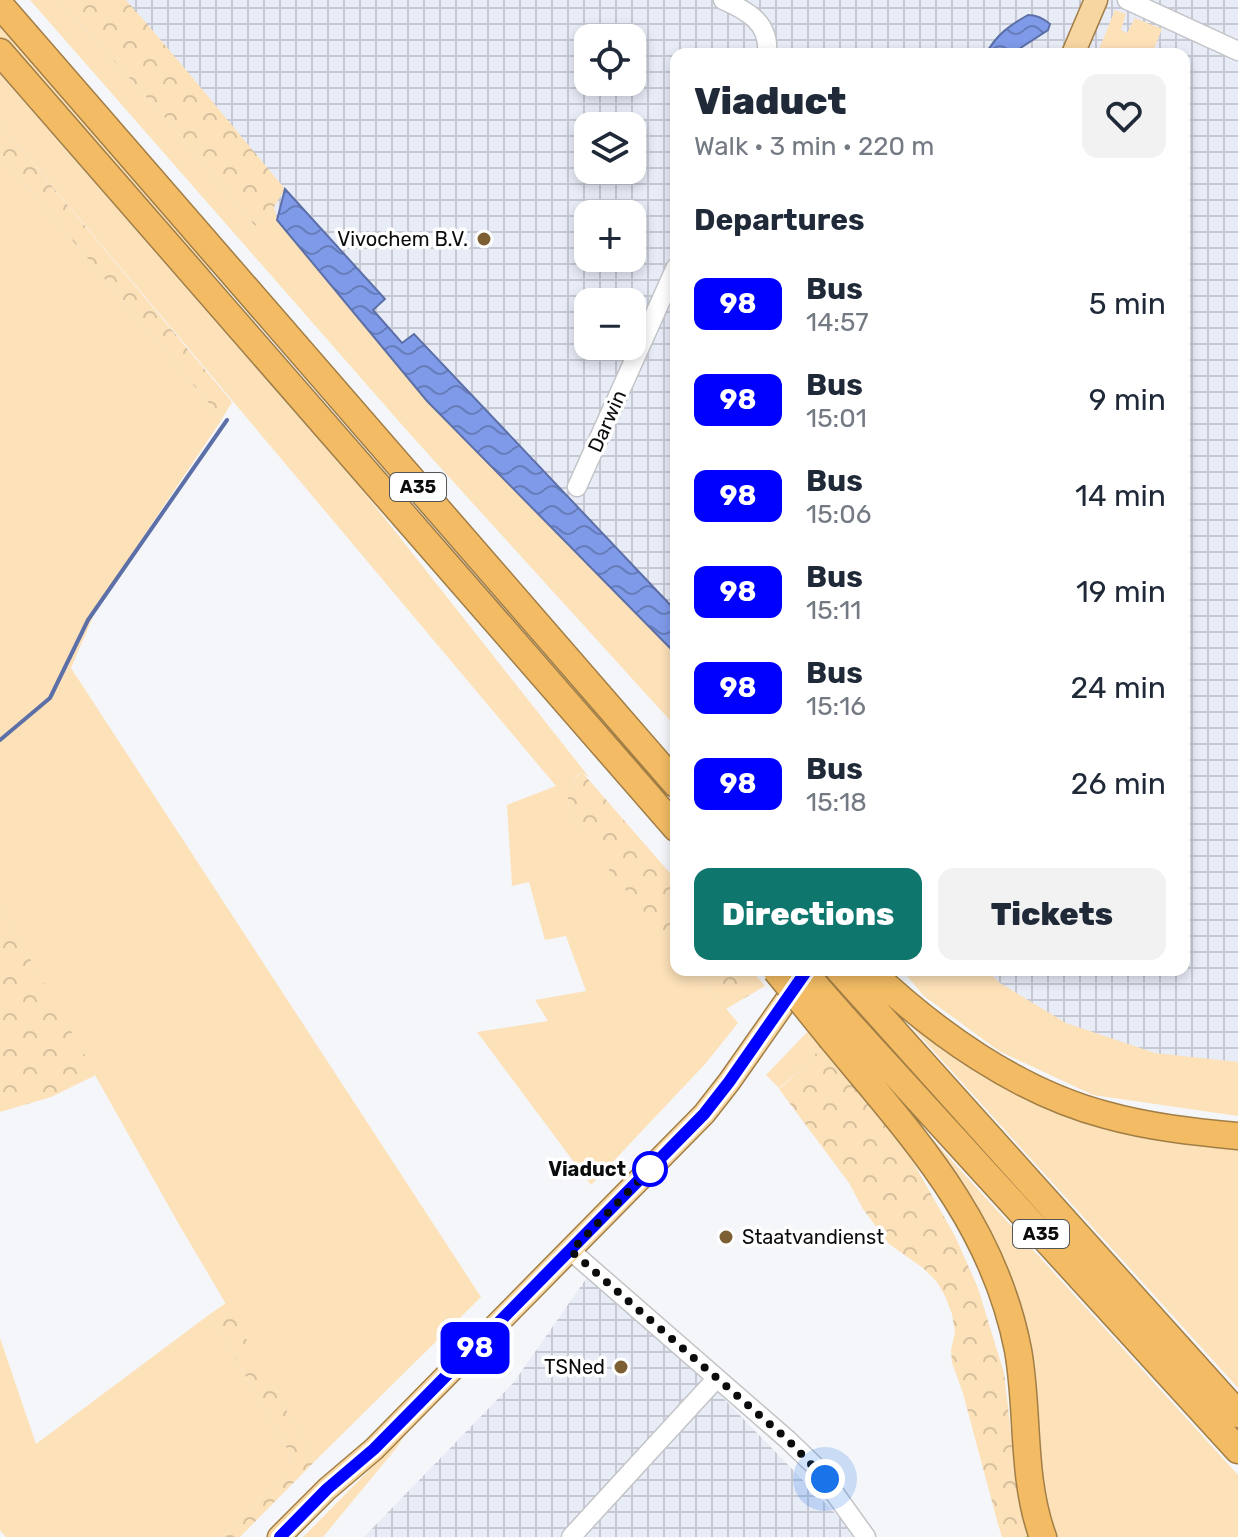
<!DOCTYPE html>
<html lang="en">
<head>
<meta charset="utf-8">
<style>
	body { margin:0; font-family:Rubik,sans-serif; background:#f2f2f3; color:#1f2937; height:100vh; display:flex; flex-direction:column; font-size:30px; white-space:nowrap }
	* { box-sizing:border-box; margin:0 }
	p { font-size:26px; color:#747a83 }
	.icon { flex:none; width:44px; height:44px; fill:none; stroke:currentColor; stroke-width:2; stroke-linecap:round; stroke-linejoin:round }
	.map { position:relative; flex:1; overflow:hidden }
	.panel { position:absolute; left:670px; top:48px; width:520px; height:928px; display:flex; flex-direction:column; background:#fff; border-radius:16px; box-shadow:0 4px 12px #0003 }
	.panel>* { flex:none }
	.badge { padding:0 16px; border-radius:12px; font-size:28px; line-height:52px }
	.controls { position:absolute; left:574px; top:24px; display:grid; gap:16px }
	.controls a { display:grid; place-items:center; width:72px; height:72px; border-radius:16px; background:#fff; box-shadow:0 4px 12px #0003; font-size:40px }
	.you { position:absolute; width:40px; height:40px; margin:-20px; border:6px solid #fff; border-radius:50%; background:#1a73e8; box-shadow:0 0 0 12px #1a73e833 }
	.map>.badge { position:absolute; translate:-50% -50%; box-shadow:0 0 0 4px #fff }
	h2 { padding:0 24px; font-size:30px; line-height:72px }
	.round { display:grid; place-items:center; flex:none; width:84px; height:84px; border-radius:16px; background:#f2f2f3 }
	.head { display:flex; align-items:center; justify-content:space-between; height:136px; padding:0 24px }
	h1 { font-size:38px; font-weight:800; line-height:60px }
	.action { display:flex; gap:16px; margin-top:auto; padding:16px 24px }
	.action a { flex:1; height:92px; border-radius:16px; background:#0f766e; color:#fff; font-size:32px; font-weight:800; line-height:92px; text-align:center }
	.action a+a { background:#f2f2f3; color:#1f2937 }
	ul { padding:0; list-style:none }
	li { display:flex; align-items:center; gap:24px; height:96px; padding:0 24px }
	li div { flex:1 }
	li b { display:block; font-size:30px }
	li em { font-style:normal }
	li .badge { min-width:88px; font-weight:700; text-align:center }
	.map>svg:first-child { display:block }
	.industrial { fill:url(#industrial-grid); fill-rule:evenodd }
	.green { fill:#fce1b9 }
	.forest { fill:url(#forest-crowns) }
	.water { fill:url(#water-waves); stroke:#5c6fa7; stroke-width:2 }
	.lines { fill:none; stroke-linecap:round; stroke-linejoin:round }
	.stream { stroke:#5c6fa7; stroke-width:4 }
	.minor-casing { stroke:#c3c4c7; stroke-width:21 }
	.major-casing { stroke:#a17e46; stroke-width:25 }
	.highway-casing { stroke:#a17e46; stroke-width:29 }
	.minor { stroke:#fff; stroke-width:18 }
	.major { stroke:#f7d6a2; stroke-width:22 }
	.highway { stroke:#f2bb64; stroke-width:26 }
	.highway-bridge-casing { stroke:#a17e46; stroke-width:29; stroke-linecap:butt }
	.highway-bridge { stroke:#f2bb64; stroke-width:26 }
	.line-casing { stroke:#fff; stroke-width:18 }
	.line { stroke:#00f; stroke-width:12 }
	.walk { stroke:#0b0c0d; stroke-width:8; stroke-dasharray:0 14.4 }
	.poi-dot { fill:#7c5f32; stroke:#fff; stroke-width:3 }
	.stop-dot { fill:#fff; stroke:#00f; stroke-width:4 }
	.labels { text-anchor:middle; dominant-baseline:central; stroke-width:7; stroke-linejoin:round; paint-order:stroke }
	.shield { fill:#fff; stroke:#545556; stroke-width:2 }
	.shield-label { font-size:18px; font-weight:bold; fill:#0b0c0d }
	.poi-label { font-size:20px; fill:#0b0c0d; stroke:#fff; text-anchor:end }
	.street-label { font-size:20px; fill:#0b0c0d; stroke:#fff }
	.stop-label { font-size:20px; font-weight:bold; fill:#0b0c0d; stroke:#fff; text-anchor:end }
</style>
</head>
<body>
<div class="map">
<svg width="1238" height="1537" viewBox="0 0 1238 1537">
	<defs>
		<pattern id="industrial-grid" width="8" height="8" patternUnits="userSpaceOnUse" patternTransform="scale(2)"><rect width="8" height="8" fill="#e8ecf7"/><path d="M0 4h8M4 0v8" fill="none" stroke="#c6c9d3"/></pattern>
		<pattern id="forest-crowns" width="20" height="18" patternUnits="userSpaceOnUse" patternTransform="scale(2)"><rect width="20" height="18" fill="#fce1b9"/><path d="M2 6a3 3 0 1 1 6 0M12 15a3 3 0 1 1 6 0" fill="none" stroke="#d7c09e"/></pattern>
		<pattern id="water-waves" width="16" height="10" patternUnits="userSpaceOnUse" patternTransform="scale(2)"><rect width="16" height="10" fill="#7f9ae9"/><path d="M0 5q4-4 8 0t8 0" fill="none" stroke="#667cbb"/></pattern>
	</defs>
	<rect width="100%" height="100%" fill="#f5f6f9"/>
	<path class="industrial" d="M60,0H1238V1087L1156,1073L946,970H1184V54H676V683ZM588,38H632V82H588ZM588,126H632V170H588ZM588,214H632V258H588ZM588,302H632V346H588Z
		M595,1266L858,1537H364L514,1382Z"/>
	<path class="green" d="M30,0H59L169,122L255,226L274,207L277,220L427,401L676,654V727L410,434Z
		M0,8L220,260L204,276L0,38Z
		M1115,10L1126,14L1121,30L1127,33L1135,18L1162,29L1152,54H1097Z
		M0,74L364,492L589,777L581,772C574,778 567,788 568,798C568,830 653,919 676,948V970H694L738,1023L706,1063L591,1185L477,1032L548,1021L535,1000L586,991L566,936L545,940L529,882L512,886L507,805L556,786L0,124Z
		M0,154L222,419L99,603L71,668L481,1297L315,1461L219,1292L181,1228L0,906Z
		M902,970H986L1000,983L1066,1023L1155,1053L1238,1062V1116L1093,1095L999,1051L924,996Z
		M911,1022C954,1056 999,1091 1051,1110C1111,1132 1176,1137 1238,1148V1388L909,1024Z
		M811,1028L824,1044L805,1066L779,1088L766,1075Z
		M873,1074L1238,1475V1537H1053L1044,1509L1020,1324Z
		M210,1314L289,1452L291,1464L277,1482L222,1537H6L0,1530V1338L36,1444Z
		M404,1435L398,1446L323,1537H303Z"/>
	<path class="forest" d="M59,0H126C181,62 232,126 285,189L274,207L255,226L169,122Z
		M0,124L232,402L222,419L0,154Z
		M582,772L676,880V948C652,919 568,831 568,798C567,787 574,778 582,772Z
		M0,906L96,1075L51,1097L0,1112Z
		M694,970H751L765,986L726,1009Z
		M824,1044L905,1148L955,1236L978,1288L1004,1373L1015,1467L1031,1537H1002L998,1524L962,1390L952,1363L951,1350L955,1332L952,1314L945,1296L937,1282L923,1268L889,1244L863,1209L849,1183L779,1089L805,1066Z
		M226,1303L315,1461L240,1537H222L277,1482L291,1463L289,1452L210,1314Z"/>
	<path class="water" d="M1028,15C1037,15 1043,18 1050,24L1048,30L1019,49L1016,54H986C996,35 1010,25 1028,15Z
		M285,189L385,299L373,310L402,343L414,334L676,611V654L427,401L277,220Z"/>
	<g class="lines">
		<path class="stream" d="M0,740L50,698L88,620L227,420"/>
		<g class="minor-casing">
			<path id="minor" d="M723,0C748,11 770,23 767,54
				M1127,0L1238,51
				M577,487L676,267
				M571,1251L788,1440L815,1466L866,1537
				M571,1537L716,1379"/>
		</g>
		<g class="major-casing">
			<path id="major" d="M1073,54L1096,0
				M279,1537L327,1489L374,1449L704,1114L729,1082L802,978"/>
		</g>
		<g class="highway-casing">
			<path id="highway" d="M0,5L676,784
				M0,52L676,828
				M839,970L1238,1414
				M869,970C934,1032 1018,1092 1106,1115C1149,1127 1194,1132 1238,1136
				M844,1018L1238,1450
				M832,1039C912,1136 993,1221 1018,1350C1029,1411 1021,1478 1043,1537"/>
		</g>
		<use href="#minor" class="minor"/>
		<use href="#major" class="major"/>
		<use href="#highway" class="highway"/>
		<g class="highway-bridge-casing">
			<path id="highway-bridge" d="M776,970L832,1039
				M802,970L844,1018"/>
		</g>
		<use href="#highway-bridge" class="highway-bridge"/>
	</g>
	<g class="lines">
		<g class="line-casing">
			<path id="line" d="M280,1537L327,1489L374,1449L704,1114L729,1082L807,970"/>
		</g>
		<use href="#line" class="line"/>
		<path class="walk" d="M650,1169L654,1165L571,1251L788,1440L825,1479"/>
	</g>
	<g class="poi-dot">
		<circle cx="484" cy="239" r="8"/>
		<circle cx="726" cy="1237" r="8"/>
		<circle cx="621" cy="1367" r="8"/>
	</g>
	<circle class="stop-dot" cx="650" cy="1169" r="16"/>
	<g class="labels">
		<g class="shield">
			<rect x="390" y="473" width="56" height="28" rx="6"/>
			<rect x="1013" y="1220" width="56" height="28" rx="6"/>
		</g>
		<g class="shield-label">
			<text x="418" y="487">A35</text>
			<text x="1041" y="1234">A35</text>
		</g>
		<g class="poi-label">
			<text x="468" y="239">Vivochem B.V.</text>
			<text x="742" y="1237" text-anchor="start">Staatvandienst</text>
			<text x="605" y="1367">TSNed</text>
		</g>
		<g class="street-label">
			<text transform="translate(607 421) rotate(-66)">Darwin</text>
		</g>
		<g class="stop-label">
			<text x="626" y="1169">Viaduct</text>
		</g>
	</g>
</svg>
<div class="controls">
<a><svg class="icon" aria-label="locate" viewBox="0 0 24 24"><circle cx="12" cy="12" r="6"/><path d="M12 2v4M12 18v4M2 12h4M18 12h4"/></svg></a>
<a><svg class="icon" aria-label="layers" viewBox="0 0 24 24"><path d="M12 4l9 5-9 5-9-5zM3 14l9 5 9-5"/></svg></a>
<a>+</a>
<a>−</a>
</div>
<div class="you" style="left:825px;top:1479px"></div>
<b class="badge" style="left:475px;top:1348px;background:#00f;color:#fff">98</b>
<section class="panel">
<div class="head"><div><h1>Viaduct</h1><p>Walk · 3 min · 220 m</p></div><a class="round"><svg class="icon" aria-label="heart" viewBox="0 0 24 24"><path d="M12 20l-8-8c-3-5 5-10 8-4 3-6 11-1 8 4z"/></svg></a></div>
<h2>Departures</h2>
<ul>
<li><span class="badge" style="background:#00f;color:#fff">98</span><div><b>Bus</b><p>14:57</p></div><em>5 min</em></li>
<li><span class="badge" style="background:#00f;color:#fff">98</span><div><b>Bus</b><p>15:01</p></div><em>9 min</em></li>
<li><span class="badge" style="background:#00f;color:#fff">98</span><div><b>Bus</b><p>15:06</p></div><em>14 min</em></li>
<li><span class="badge" style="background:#00f;color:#fff">98</span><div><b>Bus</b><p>15:11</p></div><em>19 min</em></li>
<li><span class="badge" style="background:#00f;color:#fff">98</span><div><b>Bus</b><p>15:16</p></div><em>24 min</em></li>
<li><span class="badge" style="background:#00f;color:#fff">98</span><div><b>Bus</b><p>15:18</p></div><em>26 min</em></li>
</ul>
<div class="action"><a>Directions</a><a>Tickets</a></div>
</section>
</div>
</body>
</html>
